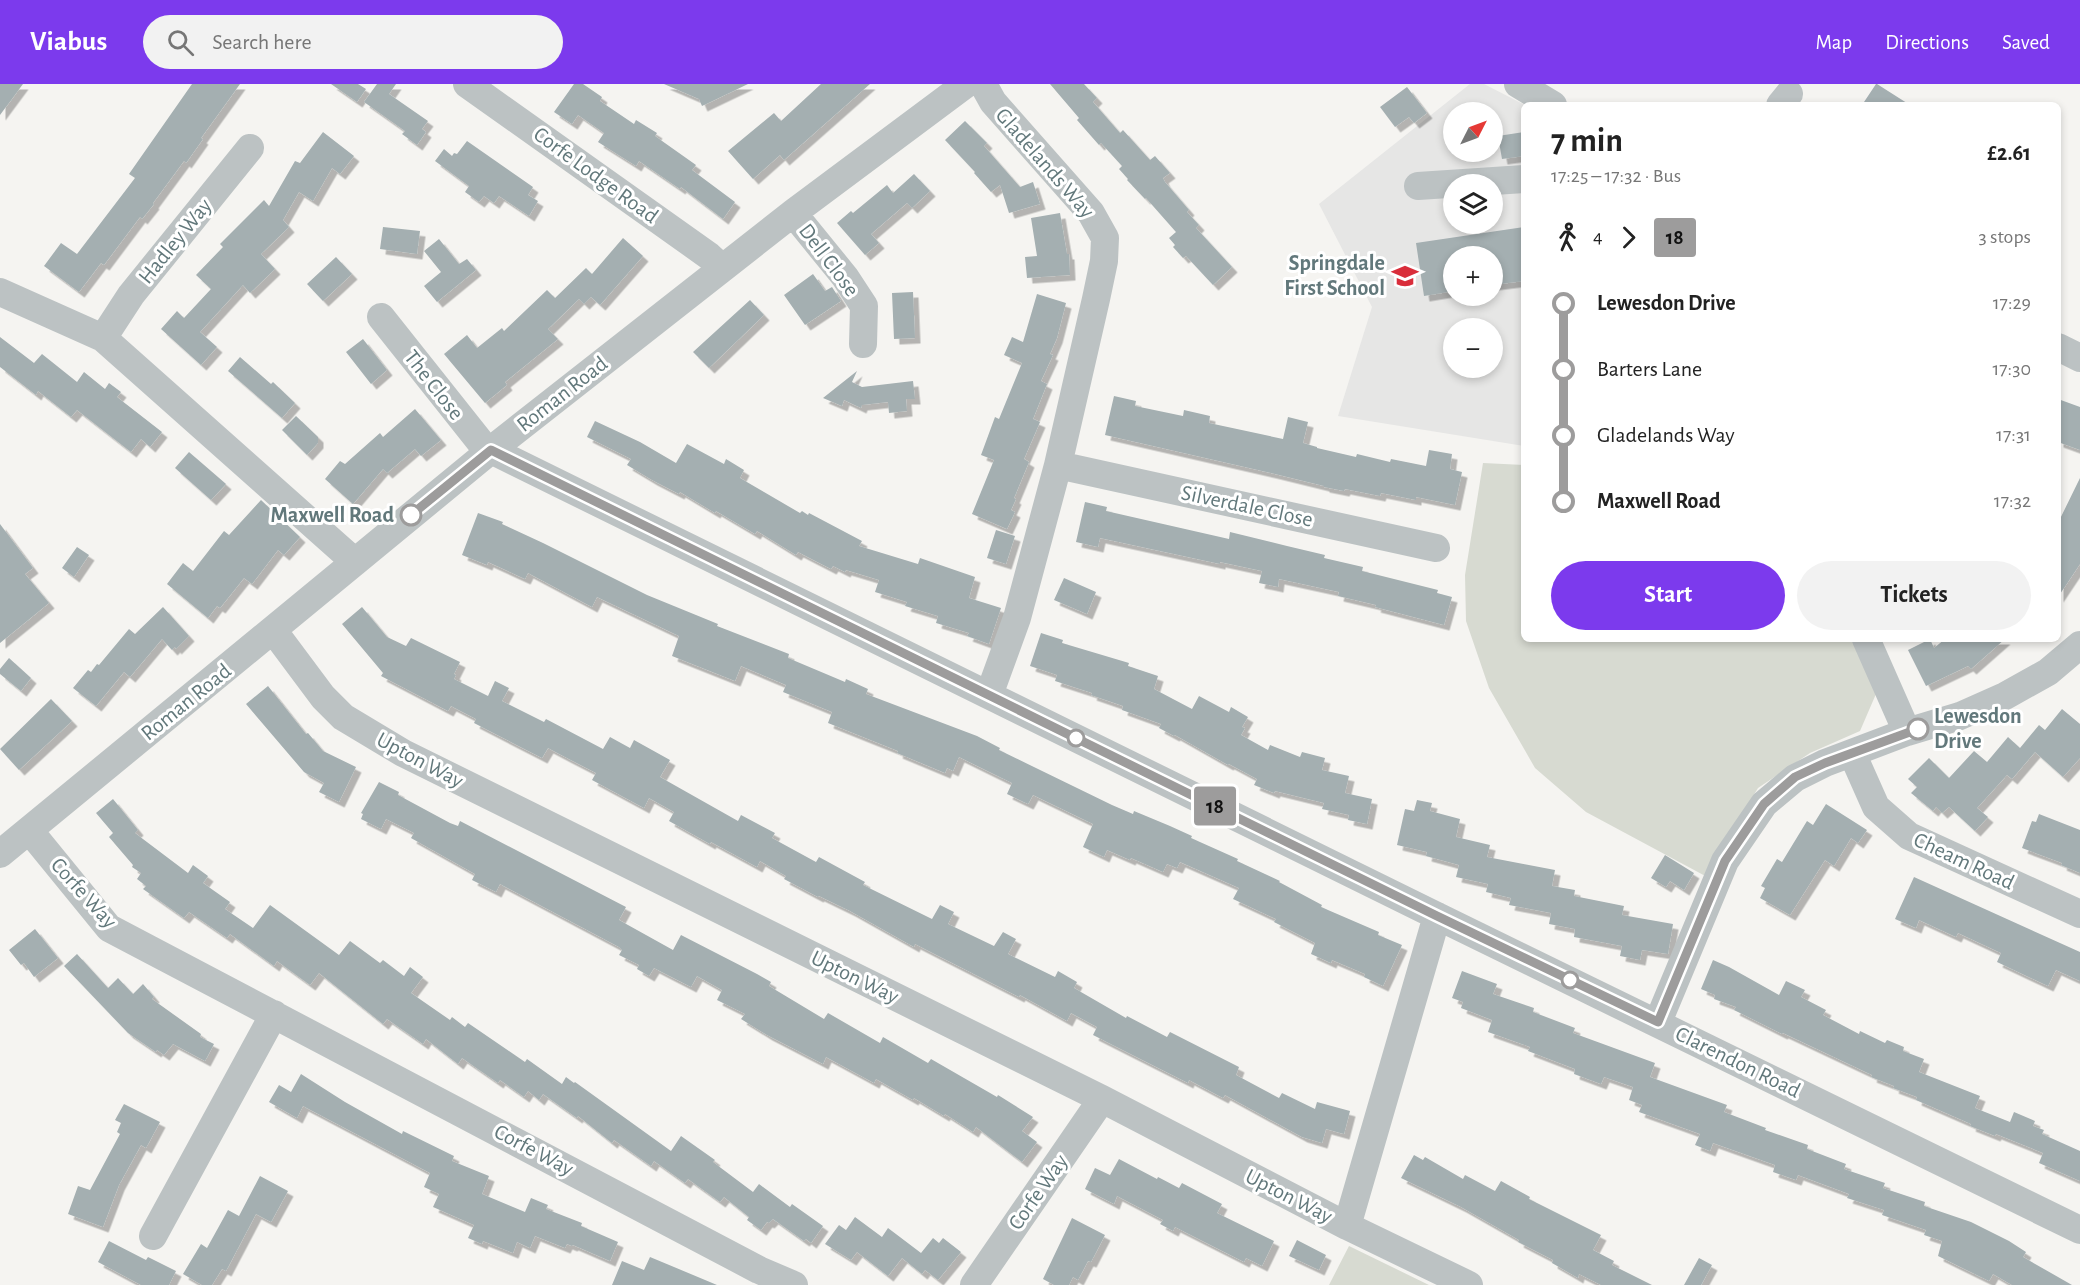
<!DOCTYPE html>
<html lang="en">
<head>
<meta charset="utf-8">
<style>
	body { margin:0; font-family:"Alegreya Sans",sans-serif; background:#f2f2f2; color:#222; height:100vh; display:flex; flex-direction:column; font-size:22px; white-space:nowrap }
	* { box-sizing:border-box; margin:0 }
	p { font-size:20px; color:#767676 }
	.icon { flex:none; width:33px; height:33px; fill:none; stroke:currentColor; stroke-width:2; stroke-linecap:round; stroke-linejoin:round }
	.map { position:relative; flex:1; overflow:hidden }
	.details { position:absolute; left:1521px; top:18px; width:540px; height:540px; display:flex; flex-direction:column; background:#fff; border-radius:9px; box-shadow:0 3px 9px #0003 }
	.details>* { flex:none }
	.badge { padding:0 12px; border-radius:4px; font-size:21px; line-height:39px }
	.needle { width:39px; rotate:48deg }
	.buttons { position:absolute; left:1443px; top:18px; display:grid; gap:12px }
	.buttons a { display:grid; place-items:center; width:60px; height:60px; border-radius:50%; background:#fff; box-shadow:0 3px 9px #0003; font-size:30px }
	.map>.badge { position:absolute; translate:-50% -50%; box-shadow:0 0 0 3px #fff }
	.legs { display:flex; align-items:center; gap:9px; height:66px; padding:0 30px; font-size:20px }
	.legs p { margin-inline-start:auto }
	.headline { display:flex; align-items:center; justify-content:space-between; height:102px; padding:0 30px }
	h1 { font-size:33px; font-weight:700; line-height:45px }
	.action { display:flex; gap:12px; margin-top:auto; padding:12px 30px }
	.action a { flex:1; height:69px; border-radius:36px; background:#7c3aed; color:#fff; font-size:24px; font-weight:700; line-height:69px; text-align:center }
	.action a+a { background:#f2f2f2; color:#222 }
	ul { padding:0 30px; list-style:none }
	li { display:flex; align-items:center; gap:21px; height:66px; font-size:22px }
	li i { display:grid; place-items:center; width:9px; height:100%; margin:0 8px; background:currentColor }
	li i::after { content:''; width:15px; height:15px; margin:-8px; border:4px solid; border-radius:50%; background:#fff }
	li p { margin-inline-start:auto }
	li:first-child i { background:linear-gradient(#0000 50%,currentColor 0) }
	li:last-child i { background:linear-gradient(currentColor 50%,#0000 0) }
	header { display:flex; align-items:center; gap:36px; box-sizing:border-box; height:84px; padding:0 30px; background:#7c3aed; color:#fff }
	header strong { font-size:28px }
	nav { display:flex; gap:33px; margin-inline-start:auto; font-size:21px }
	.search { width:420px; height:54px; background:#f2f2f2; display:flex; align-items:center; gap:15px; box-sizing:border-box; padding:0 21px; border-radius:33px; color:#767676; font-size:22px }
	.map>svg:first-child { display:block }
	.built { fill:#e6e6e5; fill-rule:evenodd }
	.green { fill:#d7dad1 }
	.building { fill:#a4afb1; filter:url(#shadow) }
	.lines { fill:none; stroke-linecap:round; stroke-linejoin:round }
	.minor { stroke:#bcc2c3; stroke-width:28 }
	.line-1-casing { stroke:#fff; stroke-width:14 }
	.line-1 { stroke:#9d9c9c; stroke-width:9 }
	.stop-1-dot { fill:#fff; stroke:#9d9c9c; stroke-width:3 }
	.labels { text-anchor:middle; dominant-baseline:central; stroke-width:6; stroke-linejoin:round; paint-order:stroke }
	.street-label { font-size:22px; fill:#62787b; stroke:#fff }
	.poi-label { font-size:22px; font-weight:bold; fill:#62787b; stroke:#fff; text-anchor:end }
	.stop-label { font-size:22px; font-weight:bold; fill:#62787b; stroke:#fff; text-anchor:end }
</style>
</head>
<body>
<header>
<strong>Viabus</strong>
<div class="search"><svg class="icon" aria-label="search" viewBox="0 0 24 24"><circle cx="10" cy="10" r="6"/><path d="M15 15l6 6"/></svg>Search here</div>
<nav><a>Map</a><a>Directions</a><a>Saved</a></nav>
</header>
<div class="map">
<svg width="2080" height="1201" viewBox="0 0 2080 1201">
	<defs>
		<filter id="shadow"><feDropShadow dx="5.5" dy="5.5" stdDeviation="0" flood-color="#0004"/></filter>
	</defs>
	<rect width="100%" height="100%" fill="#f5f4f1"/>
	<path class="built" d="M1470,0H1484L1525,21L1524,362L1338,332L1372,223L1319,120ZM1454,28H1492V68H1454ZM1454,100H1492V140H1454ZM1454,172H1492V212H1454ZM1454,244H1492V284H1454Z"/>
	<path class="green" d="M1483,379L1524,381V555H1853L1879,603L1860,647L1810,669L1758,704L1717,771L1709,794L1586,728L1535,684L1489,604L1466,537L1465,491Z
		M1349,1162L1429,1201H1329Z"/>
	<path class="building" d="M0,0H23L0,31Z
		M192,0H240L201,54L203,55L186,79L184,77L153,119L154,120L142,135L140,133L104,181L101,179L79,208L44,182L61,159L77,170L135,94L129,90Z
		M331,0H358L366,5L357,18Z
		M377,0H396L389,10L428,37L422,45L426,48L417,61L402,50L405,47L364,18Z
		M574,0H583L602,13L600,17L634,40L636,36L657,49L655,52L696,81L692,86L735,118L723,135L681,103L680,105L639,77L636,82L598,58L604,49L578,31L572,40L554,28Z
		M664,0H748L702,22L699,15Z
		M821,0H870L784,76L780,71L753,95L728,67L774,29L781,37Z
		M1050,0H1084L1097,14L1093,18L1120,49L1123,46L1150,76L1155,72L1170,89L1163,94L1165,98L1189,126L1187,128L1199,141L1196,144L1232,183L1213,201L1186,172L1183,174L1173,163L1175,161L1169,154L1176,148L1146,114L1145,115L1127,96L1128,95L1119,85L1122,82L1101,59L1099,61L1077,36L1079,34Z
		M1876,0H1877L1910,21H1862Z
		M1407,3L1427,29L1414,39L1409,33L1395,43L1380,23Z
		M965,37L987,59L984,62L1020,103L1033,98L1040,120L1009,129L1000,101L991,108L974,89L975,88L945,56Z
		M323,48L354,72L340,90L332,84L313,117L299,108L283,136L289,143L261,170L275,185L250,209L243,201L200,248L217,263L201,281L161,245L177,227L184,234L211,205L196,191L223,163L220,160L264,116L269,122L295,77L300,79Z
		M1524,48V72L1502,75L1498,52Z
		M467,57L533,103L528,111L538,117L529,132L499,112L494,119L484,112L479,118L465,108L469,102L435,77L444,65L452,72L454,69L457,70Z
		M914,90L930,107L912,124L907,119L871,150L879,159L865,171L837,139L851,127L853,129L887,101L893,109Z
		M1060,129L1067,170H1069L1070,191L1027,194L1025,173L1037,172L1031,134Z
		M383,143L420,147L417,170L380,165Z
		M1524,143V197L1492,201V172H1454V207L1424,212L1416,159Z
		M623,154L643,172L600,221L591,213L584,220L579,215L548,245L558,255L505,298L507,301L485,319L444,270L467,251L477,264L502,244L504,247L547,206L555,214L586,184L592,190Z
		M439,155L459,180L467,175L476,186L437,218L424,202L441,188L424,167Z
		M336,173L352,190L323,217L307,200Z
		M813,190L825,207L832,203L841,217L805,241L784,211Z
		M913,208L915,254L894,255L892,209Z
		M1037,210L1066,219L1057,254L1050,270L1053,271L1041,297L1047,300L1033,335L1040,338L1024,375L1029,378L1014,414L1016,415L1011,426L1015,428L1007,445L972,430L994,376L981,371L995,333L999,335L1022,279L1004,271L1012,253L1023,258Z
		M750,216L764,231L709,284L693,268Z
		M0,253L34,279L42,270L77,298L84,288L105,305L109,299L121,308L117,313L162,348L150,363L141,355L131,368L77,326L71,333L38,307L36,311L0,283Z
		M363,255L387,286L371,300L346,268Z
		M240,273L271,300L273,298L295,319L282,334L228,287Z
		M857,287L852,298L862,303L913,297L915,315H906L907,327L889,329L888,318L862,321L861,324L844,316L842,322L823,314Z
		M1114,312L1136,317L1135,322L1183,332L1184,326L1210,332L1209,339L1283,355L1288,333L1308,338L1303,359L1317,363V364L1356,373L1357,370L1390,378L1391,375L1426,382L1429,366L1452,370L1450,385L1462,388L1455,421L1416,413V416L1381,409L1380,412L1345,405L1344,407L1324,403V402L1271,389L1105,351Z
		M2058,315L2080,323V366L2058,358Z
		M415,325L441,356L421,372L415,365L387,389L383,385L353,420L325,395L340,377L345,380L380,349L383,353Z
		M296,332L318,353V359L307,371L282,346Z
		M595,337L640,358L676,379L687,360L724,380L726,375L744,386L740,394L800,429L802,427L808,431L809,429L862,457L859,462L918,480L920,474L975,493L969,514L1001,524L989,560L967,552L969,549L936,539L938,532L905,522L907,518L875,508L879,496L846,486L845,488L833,482L831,485L798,468L796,471L757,447L755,450L716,427L715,429L680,408L679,410L652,396L627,381L631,375L587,353Z
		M189,368L226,400L211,416L175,384Z
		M2080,394V480L2058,513V439Z
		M261,416L300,453L284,471L278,466L252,500L244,494L220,524L217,522L208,534L167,500L183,479L193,487L224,447L229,451Z
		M1085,418L1107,423L1106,427L1229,455L1230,448L1287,462L1325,471L1324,474L1363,483L1362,487L1438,506L1437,509L1452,513L1444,541L1375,523L1376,521L1338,512L1339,508L1279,495L1278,503L1259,499L1262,487L1220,478V480L1100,454L1098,463L1076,458Z
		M478,429L503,438L502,440L543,459L647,511L718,540L717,542L789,570L788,574L845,598L846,595L868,605L866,610L977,652L1000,664L999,666L1112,721L1133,730L1134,727L1170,742L1192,752L1191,754L1238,775L1237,777L1280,797L1279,798L1322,821L1321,823L1379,848L1378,851L1402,861L1383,902L1364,893L1365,890L1332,876L1331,879L1311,870L1315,859L1274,838L1276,835L1233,815L1239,804L1180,778L1177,784L1167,780L1163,788L1131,774L1130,776L1107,766L1104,773L1083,763L1093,740L1033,711L1028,720L1007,710L1012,699L959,673L953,687L947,684L945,689L897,669L898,667L828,639L832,628L783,608L786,601L741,582L735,597L672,572L679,552L597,513L592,523L528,489L525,495L488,478L487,481L462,471Z
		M0,440L33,484L25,490L49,519L0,559Z
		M996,446L1015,452L1006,480L987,474Z
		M77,463L89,471L74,493L62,484Z
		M1064,494L1096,508L1087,530L1054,516Z
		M163,523L189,552L176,565L175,563L172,566L162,555L130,593L124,588L96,622L73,604L88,586L91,588L97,580L99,581L129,545L135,550Z
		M362,523L387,553L406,562L411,554L460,578L454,590L456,591L454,595L488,612L495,597L509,604L502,617L544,638L546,635L603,665L610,653L630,664L634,656L670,676L660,693L738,737L741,731L775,749L772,754L816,778L819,773L865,798L863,801L932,835L940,821L954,828L948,840L994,862L1003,848L1016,855L1008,870L1055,893L1058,887L1077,898L1074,904L1126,934L1127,932L1167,953L1170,948L1239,983L1236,991L1279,1014L1282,1009L1315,1025L1317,1018L1350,1027L1344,1050L1326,1045L1322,1059L1302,1053L1225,1011L1223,1014L1189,996L1188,999L1093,951L1097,943L1071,929L1067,937L1020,911L1019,913L915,860L914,863L850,827L819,812L818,813L784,795L786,792L760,777L757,783L711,758L710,760L669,737L674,728L649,714L644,724L592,696L596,689L565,673L548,664L542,674L474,639L476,635L451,622L448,627L381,592L383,589L342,540Z
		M1041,549L1063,556L1062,559L1129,579L1128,582L1158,592L1154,605L1192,625L1199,612L1229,628L1231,623L1248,633L1242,643L1245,644L1241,651L1268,666L1270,661L1300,673L1302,668L1325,674L1322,686L1349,692L1345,709L1372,715L1367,740L1348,736L1349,731L1322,725L1324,719L1275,707L1274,709L1254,701L1257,695L1229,680L1228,681L1175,651L1174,652L1159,644L1161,640L1122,626L1123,622L1091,611L1092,609L1055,597L1057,591L1030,582Z
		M1930,555L1934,564L1945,555H2005L1971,585L1968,582L1926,602L1908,566Z
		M9,574L31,594L21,607L0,590V585Z
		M268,602L306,650L308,649L323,667L356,683L339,718L319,708L324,699L304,688L246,620Z
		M51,615L72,637L19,686L0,665Z
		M2062,625L2080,640V674L2063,693L2035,668L2012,695L2007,691L1977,724L1988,733L1975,747L1949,723L1942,729L1936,723L1933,727L1911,709L1917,703L1908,695L1929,674L1949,694L1974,667L1987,678L2008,653L2020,664L2039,641L2045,646Z
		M379,698L399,708L398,711L450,739L458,742L460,737L626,823L619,836L673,866L681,851L757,890L771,898L769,902L824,935L828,929L880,959L883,953L928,979L931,975L997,1013L998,1011L1033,1033L1022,1047L1037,1058L1022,1078L976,1043L973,1048L945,1030L944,1032L914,1014L913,1016L876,995L874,999L826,973L823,980L767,951L741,935L745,930L717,916L722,906L697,892L691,903L654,884L649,892L637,885L639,881L619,871L622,866L619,863L500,800L496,808L472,796L475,790L411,754L414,749L386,735L381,745L361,735L363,730L361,729Z
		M113,715L138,746L135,749L188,789L193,781L208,792L203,799L230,818L225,825L253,844L270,821L339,871L350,857L380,879L383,876L404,892L410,883L423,893L411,909L450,936L452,933L465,943L468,939L525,978L527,975L562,1000L566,993L574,999L575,998L671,1067L681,1052L715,1076L713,1078L753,1108L759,1100L790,1123L792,1120L823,1142L811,1159L806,1155L804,1157L773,1135L769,1139L767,1138L761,1146L747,1136L749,1133L724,1113L720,1118L688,1095L685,1099L654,1077L651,1082L614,1056L612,1059L578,1032L577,1034L543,1010L539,1016L528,1007L524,1013L500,996L498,999L462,974L458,980L426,955L423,960L387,935L383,940L319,889L310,901L277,877L274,882L230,850L227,854L189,828L184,834L143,805L146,802L137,795L141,789L132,783L133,781L109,753L113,749L96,729Z
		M1417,716L1432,719L1430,727L1460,735L1456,753L1490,761L1487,773L1555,786L1552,802L1575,806L1574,812L1624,822L1622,831L1673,840L1668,870L1642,866L1640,876L1620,872L1622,862L1574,853L1575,845L1549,840L1551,829L1509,821L1511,814L1486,808L1488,800L1456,793L1459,781L1426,772L1427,768L1397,761L1405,725L1414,727Z
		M1826,720L1867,746L1858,759L1851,754L1834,782L1825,776L1790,831L1760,814L1765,804L1761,802L1777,775L1782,778L1807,737L1813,741Z
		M2039,730L2080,746V789L2061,781L2062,779L2022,764L2032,737L2036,738Z
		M1665,771L1694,789L1684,806L1670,797L1666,803L1651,794Z
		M1914,793L2080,868V897L2056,886L2048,902L1997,878L2001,869L1958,849L1956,853L1919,836L1916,844L1895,835Z
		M35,845L58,874L34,893L24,879L21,881L9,866Z
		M77,870L108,904L118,894L133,910L143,900L154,913L152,915L201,950L200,953L214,960L205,977L173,960L164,971L157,966L156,968L128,949L64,882Z
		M1713,876L1729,883L1779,911L1786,897L1805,906L1801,913L1826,926L1823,931L1859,950L1860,947L1885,959L1887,956L1904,963L1903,967L1924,975L1919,988L1980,1012L1975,1024L2010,1038L2014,1028L2035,1037L2033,1042L2044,1046L2042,1050L2080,1067V1097L2039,1079L2043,1069L1996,1050L1995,1052L1970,1042L1971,1040L1916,1016L1917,1013L1893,1004L1894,1002L1871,993L1872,991L1783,949L1782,950L1734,926L1736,923L1714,915L1715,911L1701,905Z
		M1462,887L1497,900L1493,910L1534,924L1533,928L1575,944L1573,949L1655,979L1650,993L1727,1021L1724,1028L1766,1044L1765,1046L1808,1061L1807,1065L1846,1080L1844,1085L1885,1099L1883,1104L1925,1118L1924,1122L1971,1138L2009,1157L2026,1168L2023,1173L2072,1201H2012L1993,1190L1989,1197L1938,1172L1942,1157L1924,1151L1926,1146L1882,1131L1884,1126L1847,1114L1849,1110L1798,1091L1796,1096L1773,1088L1775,1081L1713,1059L1710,1067L1695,1061L1700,1050L1639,1028L1642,1021L1629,1016L1633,1003L1604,993L1601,1000L1574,990L1575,985L1528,967L1530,963L1488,948L1492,936L1461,924L1463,918L1452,914Z
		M301,990L345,1018L402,1050L403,1047L454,1072L452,1077L489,1092L482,1110L525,1128L531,1114L548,1121L546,1125L582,1139L581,1142L618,1158L610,1177L573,1161L572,1162L567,1160L565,1164L535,1152L530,1164L517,1158L513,1169L483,1157L482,1160L468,1154L474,1141L433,1123L439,1110L424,1103L430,1089L303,1022L297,1034L269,1018L279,1001L291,1008Z
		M124,1020L160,1038L146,1064L141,1061L119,1101L103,1143L68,1130L78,1102L90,1106L120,1050L117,1048L121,1039L115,1036Z
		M1414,1071L1423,1076L1425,1073L1463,1095L1465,1091L1495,1107L1501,1097L1530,1113L1529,1115L1601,1151L1593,1166L1614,1177L1612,1181L1652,1201H1601L1579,1190L1578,1194L1552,1179L1553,1176L1518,1158L1519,1156L1461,1123L1401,1094Z
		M1119,1075L1157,1095L1158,1093L1179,1104L1182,1099L1222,1120L1217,1129L1274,1157L1262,1182L1246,1174L1244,1178L1175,1143L1173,1147L1160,1140L1163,1136L1117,1112L1114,1120L1085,1105L1095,1084L1110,1091Z
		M260,1092L288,1107L271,1138L256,1130L226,1187L222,1185L212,1201H202L183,1190L201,1160L207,1164L228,1126L239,1132Z
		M855,1133L882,1153L888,1144L921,1169L933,1154L939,1159L943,1154L961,1168L938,1196L925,1186L922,1190L902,1174L888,1192L857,1168L851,1176L825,1160L839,1141L846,1146Z
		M1072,1134L1105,1151L1091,1178L1088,1177L1078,1196L1073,1193L1069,1201H1054L1043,1195Z
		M1297,1156L1326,1171L1319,1186L1289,1172Z
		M109,1157L146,1176L148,1173L176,1187L169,1201H141L98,1178Z
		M650,1173L674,1183L717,1201H612L622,1177L644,1186Z
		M1699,1174L1712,1181L1701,1201H1684Z"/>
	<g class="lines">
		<path class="minor" d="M467,0L709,172L722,184
			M983,0L993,18L1091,129L1105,154L1104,177L1096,215L1058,381L1017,534L989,611
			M1518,0L1553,21
			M1780,21L1789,10
			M1418,102L1524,95
			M793,129L845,193L864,222L863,260
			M0,208L103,254L355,478
			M381,233L489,369
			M103,254L131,211L250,64
			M2058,263L2080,274
			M491,366L1437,832L2080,1146
			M1058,381L1436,464
			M273,546L323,613L343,633L403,669L1102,1015L1347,1142L1469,1201
			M1866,555L1907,648
			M1852,669L1876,723L1909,752L2080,830
			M29,746L109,844L759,1186L794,1201
			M0,770L491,366L793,129L966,0
			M1658,938L1725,777L1764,720L1795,694L1825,679L1907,648L1960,632L2005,612L2048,588L2080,561
			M1347,1142L1437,832
			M153,1152L274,930
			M974,1201L1102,1015"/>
	</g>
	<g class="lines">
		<g class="line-1-casing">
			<path id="line-1" d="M411,431L491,366L1437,832L1658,938L1725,777L1764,720L1795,693L1825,679L1918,645"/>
		</g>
		<use href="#line-1" class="line-1"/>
	</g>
	<defs>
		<g id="school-bare" transform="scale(2.07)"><path d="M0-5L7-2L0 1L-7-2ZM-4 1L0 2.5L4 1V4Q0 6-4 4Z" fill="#d92d3a" stroke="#fff" stroke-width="2.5" paint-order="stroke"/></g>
	</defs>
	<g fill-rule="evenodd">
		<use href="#school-bare" x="1405" y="192"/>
	</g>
	<g class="stop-1-dot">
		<circle cx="411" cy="431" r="10"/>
		<circle cx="1918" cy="645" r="10"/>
		<circle cx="1076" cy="654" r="8"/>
		<circle cx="1570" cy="896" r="8"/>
	</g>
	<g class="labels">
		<g class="street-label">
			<text transform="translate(1045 79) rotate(49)">Gladelands Way</text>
			<text transform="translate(596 91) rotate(36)">Corfe Lodge Road</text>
			<text transform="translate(175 157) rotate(-51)">Hadley Way</text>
			<text transform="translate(829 176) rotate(53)">Dell Close</text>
			<text transform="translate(434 301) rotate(52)">The Close</text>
			<text transform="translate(562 310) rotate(-38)">Roman Road</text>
			<text transform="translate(1247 422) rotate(12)">Silverdale Close</text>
			<text transform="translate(186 618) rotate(-39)">Roman Road</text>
			<text transform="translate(420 676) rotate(28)">Upton Way</text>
			<text transform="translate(1964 777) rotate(25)">Cheam Road</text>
			<text transform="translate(84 809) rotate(48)">Corfe Way</text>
			<text transform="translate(855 893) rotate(26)">Upton Way</text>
			<text transform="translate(1738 978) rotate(26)">Clarendon Road</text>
			<text transform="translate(534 1066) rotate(28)">Corfe Way</text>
			<text transform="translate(1038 1108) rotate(-55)">Corfe Way</text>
			<text transform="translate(1289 1112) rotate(27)">Upton Way</text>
		</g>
		<g class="poi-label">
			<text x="1385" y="179">Springdale<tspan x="1385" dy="25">First School</tspan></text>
		</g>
		<g class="stop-label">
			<text x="394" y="431">Maxwell Road</text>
			<text x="1934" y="632" text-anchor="start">Lewesdon<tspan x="1934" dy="25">Drive</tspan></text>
		</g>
	</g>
</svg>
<div class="buttons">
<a><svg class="needle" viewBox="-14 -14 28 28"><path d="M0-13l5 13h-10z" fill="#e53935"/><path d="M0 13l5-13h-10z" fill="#767676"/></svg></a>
<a><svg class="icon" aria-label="layers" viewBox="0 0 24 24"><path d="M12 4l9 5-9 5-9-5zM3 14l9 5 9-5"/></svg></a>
<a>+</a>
<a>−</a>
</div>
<b class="badge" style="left:1215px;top:722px;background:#9d9c9c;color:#111">18</b>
<section class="details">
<div class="headline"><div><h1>7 min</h1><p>17:25 – 17:32 · Bus</p></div><b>£2.61</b></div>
<div class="legs"><svg class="icon" aria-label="walk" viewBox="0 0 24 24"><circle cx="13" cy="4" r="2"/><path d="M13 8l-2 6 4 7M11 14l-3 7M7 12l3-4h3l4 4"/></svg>4<svg class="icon" aria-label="forward" viewBox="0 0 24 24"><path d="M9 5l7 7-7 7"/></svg><b class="badge" style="background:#9d9c9c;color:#111">18</b><p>3 stops</p></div>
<ul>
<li><i style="color:#9d9c9c"></i><b>Lewesdon Drive</b><p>17:29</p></li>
<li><i style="color:#9d9c9c"></i><span>Barters Lane</span><p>17:30</p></li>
<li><i style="color:#9d9c9c"></i><span>Gladelands Way</span><p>17:31</p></li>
<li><i style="color:#9d9c9c"></i><b>Maxwell Road</b><p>17:32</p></li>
</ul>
<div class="action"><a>Start</a><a>Tickets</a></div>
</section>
</div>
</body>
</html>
